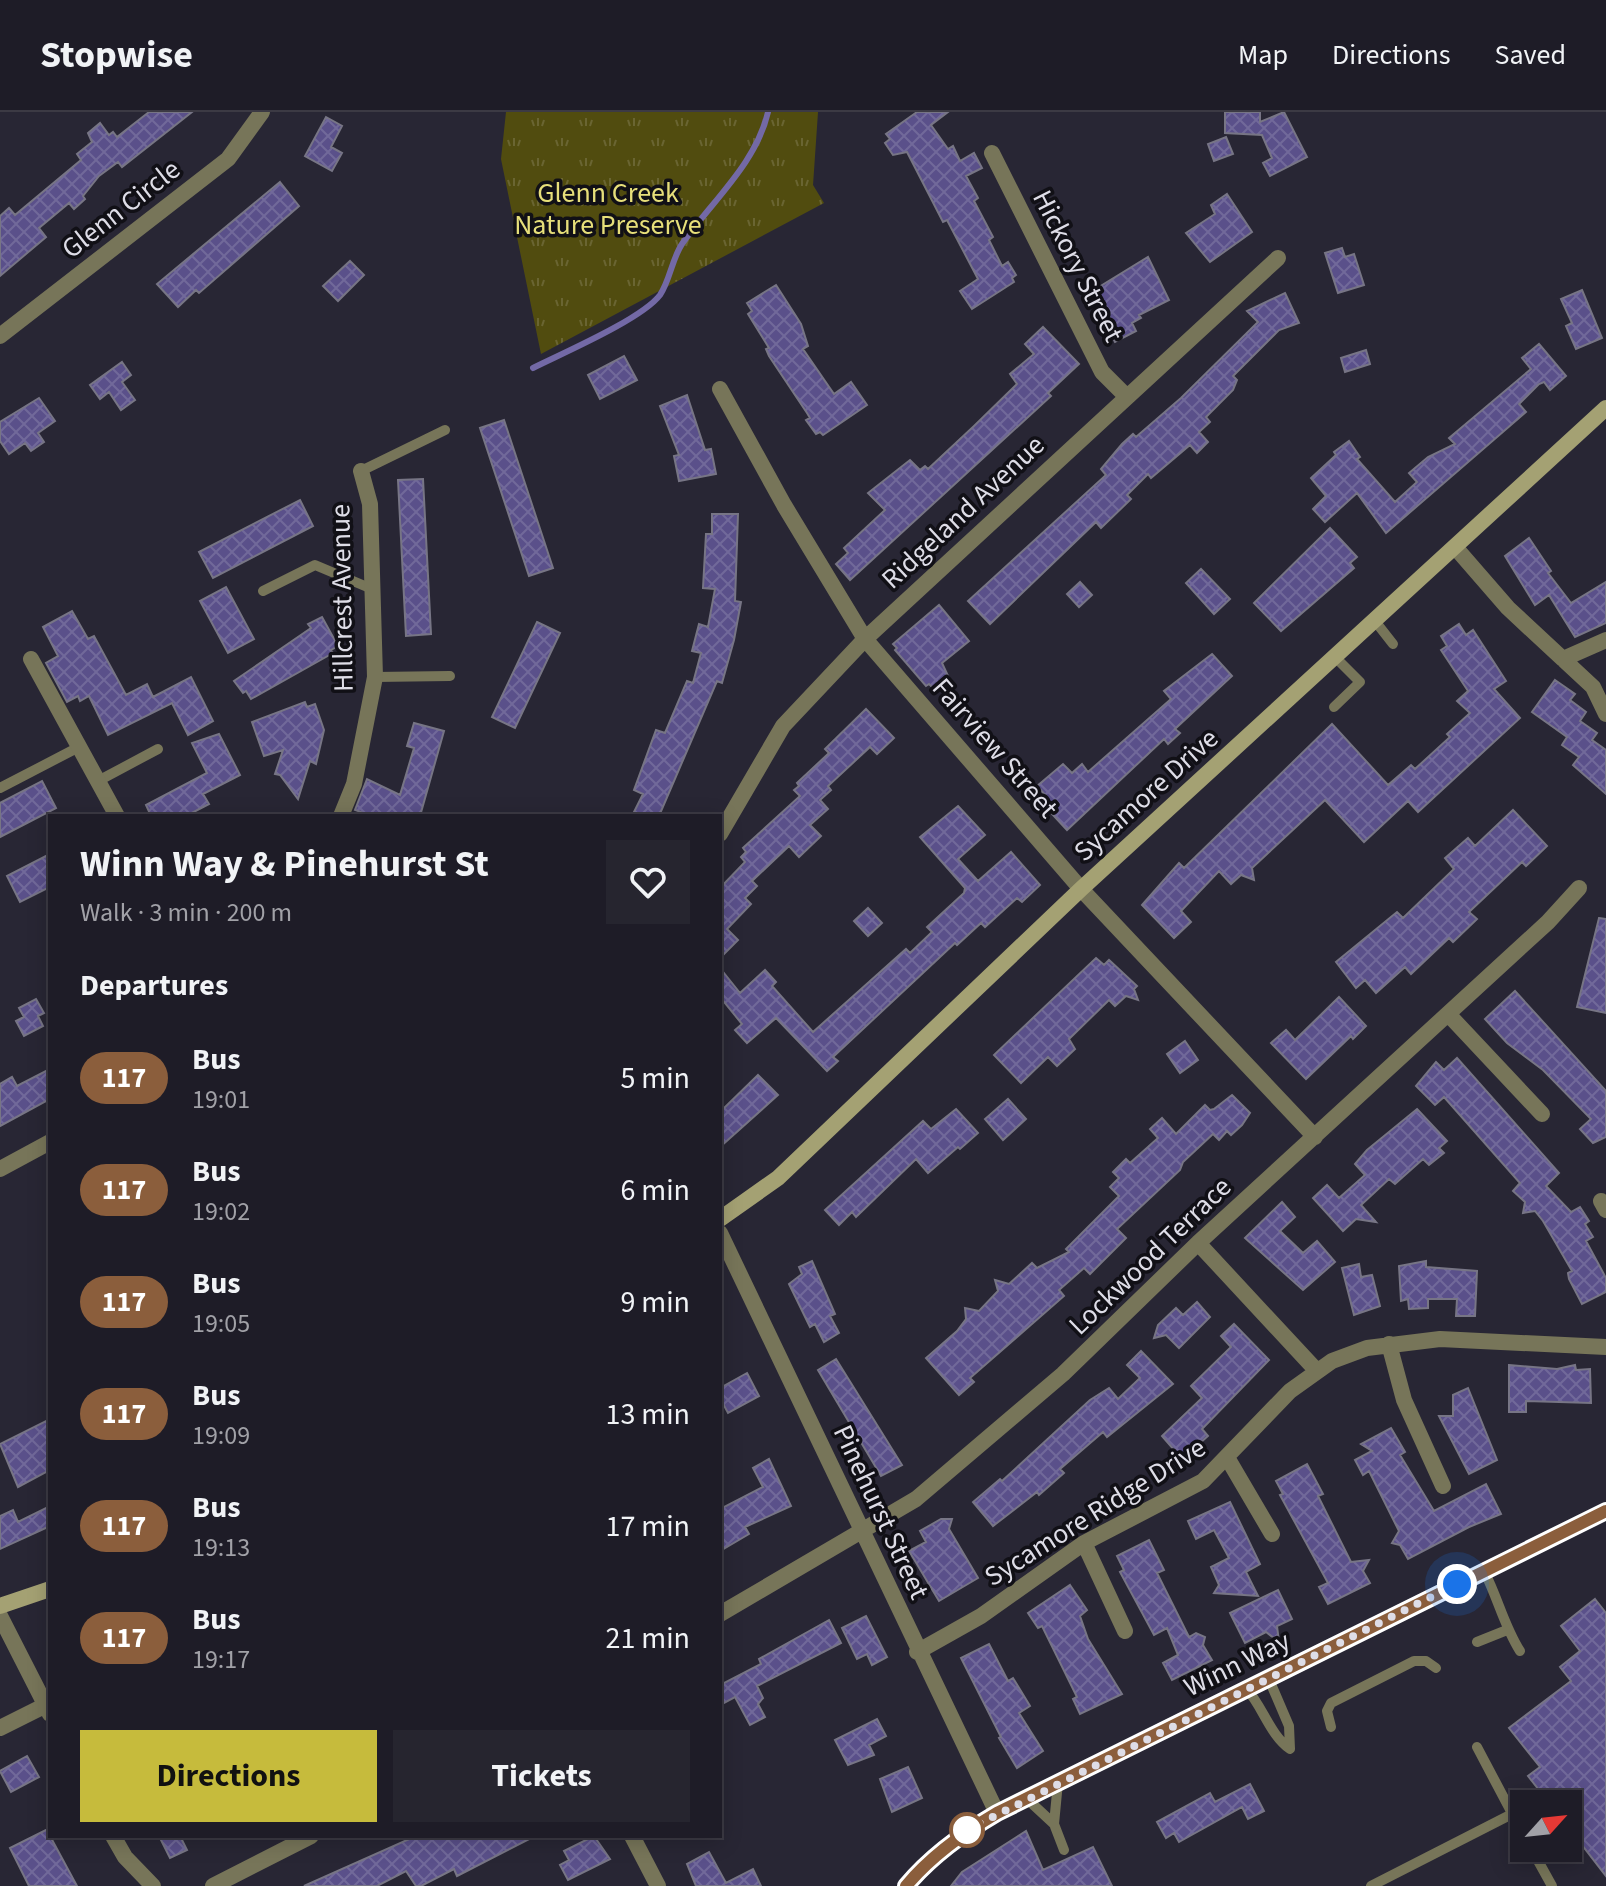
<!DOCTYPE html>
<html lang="en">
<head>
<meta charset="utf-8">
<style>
	body { margin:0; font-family:"Source Sans 3",sans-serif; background:#26252f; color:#f1f3f6; height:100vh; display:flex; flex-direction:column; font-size:30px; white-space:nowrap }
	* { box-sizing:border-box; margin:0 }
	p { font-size:26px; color:#a1a1a7 }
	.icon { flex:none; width:44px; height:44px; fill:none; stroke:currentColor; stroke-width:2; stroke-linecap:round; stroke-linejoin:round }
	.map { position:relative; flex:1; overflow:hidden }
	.details { position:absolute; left:48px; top:702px; width:674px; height:1024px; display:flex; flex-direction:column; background:#1e1c27; border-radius:0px; box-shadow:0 4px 20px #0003,0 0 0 2px #3c3a44 }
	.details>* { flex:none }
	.badge { padding:0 16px; border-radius:26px; font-size:28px; line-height:52px }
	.needle { width:52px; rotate:63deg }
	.buttons { position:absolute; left:1510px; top:1678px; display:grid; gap:16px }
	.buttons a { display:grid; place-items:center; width:72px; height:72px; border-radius:0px; background:#1e1c27; box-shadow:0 4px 20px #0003,0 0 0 2px #3c3a44; font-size:40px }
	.you { position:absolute; width:40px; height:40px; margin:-20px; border:6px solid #fff; border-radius:50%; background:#1a73e8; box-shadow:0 0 0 12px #1a73e833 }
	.map>.badge { position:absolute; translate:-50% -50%; box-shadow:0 0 0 4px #fff }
	h2 { padding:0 32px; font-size:30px; line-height:72px }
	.round { display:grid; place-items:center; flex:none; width:84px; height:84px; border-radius:0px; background:#26252f }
	.head { display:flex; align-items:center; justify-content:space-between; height:136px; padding:0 32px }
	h1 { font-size:38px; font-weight:700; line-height:60px }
	.button { display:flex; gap:16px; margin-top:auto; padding:16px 32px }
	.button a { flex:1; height:92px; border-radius:0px; background:#c6bb3c; color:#111; font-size:32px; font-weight:700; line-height:92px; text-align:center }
	.button a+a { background:#26252f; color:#f1f3f6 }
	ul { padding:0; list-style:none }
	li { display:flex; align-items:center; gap:24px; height:112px; padding:0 32px }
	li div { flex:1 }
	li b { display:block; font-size:30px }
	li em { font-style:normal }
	li .badge { min-width:88px; font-weight:700; text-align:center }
	header { display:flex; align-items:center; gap:48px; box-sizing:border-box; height:112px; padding:0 40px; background:#1e1c27; border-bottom:2px solid #3c3a44 }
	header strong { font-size:38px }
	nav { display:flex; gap:44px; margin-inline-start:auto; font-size:28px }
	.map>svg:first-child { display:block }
	.park { fill:url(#park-tufts) }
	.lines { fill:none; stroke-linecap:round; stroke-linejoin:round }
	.stream { stroke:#7369a6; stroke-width:6 }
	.building { fill:url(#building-cross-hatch); stroke:#777585; stroke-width:2 }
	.lane { stroke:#777559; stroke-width:10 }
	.street { stroke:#777559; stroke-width:16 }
	.secondary { stroke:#a4a173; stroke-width:16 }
	.line-casing { stroke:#fff; stroke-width:18 }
	.line { stroke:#8b5e3c; stroke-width:12 }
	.walk { stroke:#dedde7; stroke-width:8; stroke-dasharray:0 14.4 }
	.stop-dot { fill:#fff; stroke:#8b5e3c; stroke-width:4 }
	.labels { text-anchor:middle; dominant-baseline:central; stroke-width:7; stroke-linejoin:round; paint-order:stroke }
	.park-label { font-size:28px; fill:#e7df7a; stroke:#111016 }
	.street-label { font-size:28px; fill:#dedde7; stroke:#111016 }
</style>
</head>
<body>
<header>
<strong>Stopwise</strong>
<nav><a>Map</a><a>Directions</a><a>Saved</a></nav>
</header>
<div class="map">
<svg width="1606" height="1774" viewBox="0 0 1606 1774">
	<defs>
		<pattern id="park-tufts" width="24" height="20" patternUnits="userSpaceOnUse" patternTransform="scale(2)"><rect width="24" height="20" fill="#514c0f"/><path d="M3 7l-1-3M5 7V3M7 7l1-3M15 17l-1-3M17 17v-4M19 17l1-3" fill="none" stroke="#6a6532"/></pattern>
		<pattern id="building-cross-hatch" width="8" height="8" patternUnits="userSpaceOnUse" patternTransform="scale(2)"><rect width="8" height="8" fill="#5a508a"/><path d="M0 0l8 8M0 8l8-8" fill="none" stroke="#71699a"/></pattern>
	</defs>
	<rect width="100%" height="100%" fill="#282634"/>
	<path class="park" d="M506,0H818L813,73L824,91L541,242L501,47Z"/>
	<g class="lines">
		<path class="stream" d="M533,256C563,241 642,207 660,183C670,168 672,147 682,132C711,90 756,52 768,0"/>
	</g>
	<path class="building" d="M149,0H192L122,55L118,50L99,64L83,84L85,87L74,97L69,91L39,116L46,125L0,164V104L9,96L15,103L81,48L77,42L92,30L88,21L100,11L109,23L113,20L117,25Z
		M917,0H948L931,13L948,37L953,34L960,49L974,41L982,56L966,64L978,86L974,89L993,125L989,128L1002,154L1008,150L1016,163L1012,166L1014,170L972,197L960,179L978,167L947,108L943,110L907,40L893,43L885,31L890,27L886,22Z
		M1225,0H1260V10L1284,0L1307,45L1270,64L1263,51L1272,46L1262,23L1225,21Z
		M326,5L342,14L331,35L342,41L332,59L305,44Z
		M1226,25L1233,42L1214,49L1208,32Z
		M280,70L299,94L199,181L196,178L178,195L157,172Z
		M1227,82L1252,120L1210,150L1186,121L1215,102L1211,93Z
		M1342,136L1345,145L1354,142L1364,173L1338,181L1325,141Z
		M1148,145L1169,188L1139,203L1141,206L1132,211L1136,219L1115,230L1104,209L1110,206L1094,178Z
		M350,149L364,163L338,189L323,174Z
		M776,173L801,212L808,234L803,237L834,282L851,270L867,293L823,323L820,320L816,322L806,308L810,306L807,301L769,244L766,237L769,236L748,202L752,199L747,191Z
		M1582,178L1602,226L1576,237L1566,214L1572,211L1561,187Z
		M1285,181L1299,211L1279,218L1233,264L1237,268L1233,278L1206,305L1210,310L1199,320L1208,330L1197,341L1190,333L1151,366L1148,362L1127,383L1131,387L1101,416L1096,410L990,512L968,489L1106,363L1101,357L1122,332L1133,322L1136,325L1181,286L1258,210L1247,199Z
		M1043,215L1079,252L1048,281L1051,284L850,468L836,452L848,441L844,436L885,398L868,381L910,348L920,358L925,354L928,357L974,314L1017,272L1010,262L1034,242L1025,232Z
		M1539,232L1566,264L1550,278L1544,270L1539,272L1519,292L1526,300L1386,421L1357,381L1325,410L1313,397L1326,384L1311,366L1336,343L1334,340L1349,329L1360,345L1357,347L1395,390L1417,370L1409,361L1428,345L1455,332L1449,326L1531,257L1522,246Z
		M1366,238L1370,252L1345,260L1341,246Z
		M624,244L637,268L600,287L588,263Z
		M122,250L131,263L122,270L135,288L121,298L109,280L100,287L90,273Z
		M687,283L705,338L711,337L716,362L679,369L674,344L679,343L660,294Z
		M39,286L55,309L38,321L44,330L31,339L25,331L9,342L0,329V310Z
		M504,308L553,456L529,464L480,316Z
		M423,367L431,522L406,524L398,368Z
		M300,388L313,414L213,466L199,440Z
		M712,402H738L735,489L741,490L734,528L722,571L717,569L659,704H632L643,682L634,678L656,618L665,621L687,569L693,571L701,541L692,539L699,512L708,515L715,477L703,476L706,422H712Z
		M1330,416L1357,445L1350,451L1354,456L1281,519L1254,491Z
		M1529,426L1551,459L1548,461L1571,491L1606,470V511L1575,525L1549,483L1535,493L1505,444Z
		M1201,457L1230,487L1214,502L1186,471Z
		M1080,470L1092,483L1079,495L1067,482Z
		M226,475L254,527L228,541L200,489Z
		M939,493L969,529L942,551L949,566L935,578L929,572L926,574L895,538L897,536L893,532Z
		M72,499L88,527L94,524L126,583L147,572L153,585L191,565L213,609L188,623L172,591L108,623L89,584L80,589L78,584L67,590L46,551L58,544L43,515Z
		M322,505L338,534L331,538L333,541L251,587L246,579L243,581L234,569L311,516L308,512Z
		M537,510L560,521L515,616L492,605Z
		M1459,512L1466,523L1473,518L1506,569L1494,577L1520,606L1418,700L1408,689L1364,730L1325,688L1252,756L1254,768L1241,763L1231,772L1219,759L1181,799L1191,810L1174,826L1142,793L1179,751L1184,756L1332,612L1388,673L1411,653L1415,657L1450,625L1447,622L1470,601L1457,589L1468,579L1441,538L1447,534L1441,524Z
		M1212,542L1232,564L1175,617L1180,621L1168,632L1164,627L1067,718L1041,690L1047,685L1037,674L1063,652L1072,661L1082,652L1088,660L1171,587L1164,579Z
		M1555,568L1575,582L1570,588L1586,600L1580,609L1597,621L1592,628L1606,638V682L1573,653L1579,645L1562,633L1567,625L1532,600Z
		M305,590L307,595L315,592L324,618L316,652L310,649L298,687L280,663L275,662L283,638L264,644L252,610Z
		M866,597L894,626L877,642L870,635L828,674L831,678L820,688L828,697L810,713L821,724L799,745L789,734L752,769L757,774L745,786L751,792L727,817L738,828L720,846V776L745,750L741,745L746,740L743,736L800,684L794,678L799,674L797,671L829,641L825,637Z
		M414,611L444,619L420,704H359L361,700L355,698L367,667L400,683L414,636L407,634Z
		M219,622L240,663L203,682L209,692L186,704H151L146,693L207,661L192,631Z
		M42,669L56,696L0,725V691Z
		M958,694L985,723L958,747L978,769L1011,740L1040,773L1022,790L1017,786L985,815L981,811L957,833L955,831L833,945L838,949L827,959L776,906L747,931L735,918L742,912L720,885V856L740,881L765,858L776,870L772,874L813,920L906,837L910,841L932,820L927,815L964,781L965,776L920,725Z
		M1513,698L1547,734L1526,754L1522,750L1469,800L1477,807L1453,830L1449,826L1411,862L1405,855L1376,881L1365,868L1356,876L1336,850L1397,800L1403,806L1454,757L1445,746L1468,726L1475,734Z
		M50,742V775L20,790L7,764Z
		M868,796L882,811L868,824L854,809Z
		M1599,806L1606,807V901L1577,895Z
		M1096,846L1104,853L1109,848L1137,874L1134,877L1138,888L1126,884L1115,894L1109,888L1069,927L1075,937L1057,954L1048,945L1021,971L994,943Z
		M1515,879L1606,979V1025L1593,1031L1580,1017L1591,1007L1543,958L1507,931L1485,907Z
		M1339,885L1366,914L1353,927L1351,924L1306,967L1271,931L1286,918L1295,928Z
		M36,887L44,901L38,904L43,914L24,924L16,909L24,905L19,896Z
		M1185,929L1198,948L1180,961L1167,942Z
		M1457,946L1559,1061L1546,1074L1571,1100L1580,1095L1589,1109L1585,1112L1593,1125L1586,1129L1606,1166V1180L1582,1192L1569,1167L1568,1161L1572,1159L1543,1109L1535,1099L1523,1101L1525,1090L1513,1079L1520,1071L1444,985L1435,993L1416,974L1436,950L1444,958Z
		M50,957V987L0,1014V972L12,965L17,974Z
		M758,963L778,983L720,1035V1000Z
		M1232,983L1250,1001L1242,1013L1231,1023L1227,1019L1219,1028L1213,1022L1183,1050L1180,1058L1117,1117L1126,1126L1090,1162L1084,1156L1059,1178L1064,1184L970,1266L974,1270L959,1283L926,1246L957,1219L966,1207L965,1196L979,1199L998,1179L995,1168L1009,1172L1032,1151L1037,1156L1069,1140L1066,1137L1119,1084L1110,1075L1119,1066L1113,1060L1126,1047L1130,1051L1158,1026L1150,1017L1162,1006L1176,1022L1205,993L1210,998L1214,997Z
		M1008,987L1026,1007L1003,1028L985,1007Z
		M956,997L978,1021L960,1037L958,1035L928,1061L916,1047L856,1105L852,1100L839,1113L825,1098L923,1009L931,1017Z
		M1417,997L1447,1029L1439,1036L1444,1041L1429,1053L1423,1047L1395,1072L1389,1067L1361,1093L1376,1110L1356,1107L1343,1119L1313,1086L1327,1073L1339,1086L1365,1063L1355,1052L1367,1038Z
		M1282,1090L1295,1105L1280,1119L1303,1141L1317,1129L1335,1150L1303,1178L1245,1126Z
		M812,1149L835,1202L830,1204L839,1221L824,1230L815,1212L810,1215L789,1172L802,1162L799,1155Z
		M1426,1149V1155L1477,1159L1475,1204H1456L1457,1187H1428V1196L1409,1197L1408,1187L1401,1189L1399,1154Z
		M1359,1152L1361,1165L1372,1163L1380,1194L1354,1203L1342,1156Z
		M1197,1190L1210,1205L1179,1236L1166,1223L1154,1226L1158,1213L1176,1196L1183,1203Z
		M1234,1212L1269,1248L1202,1317L1208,1324L1182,1347L1162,1324L1202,1286L1191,1274L1231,1235L1221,1224Z
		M1141,1239L1173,1272L1107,1325L1103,1320L1060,1357L1064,1361L1039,1383L1037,1380L993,1414L973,1390L1000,1367L1002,1369L1090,1288L1109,1276L1118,1287L1140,1266L1127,1253Z
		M836,1247L902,1353L881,1364L818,1258Z
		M1509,1253L1557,1257L1575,1253L1576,1258L1590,1257L1591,1291L1526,1289V1300H1509Z
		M747,1261L759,1284L728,1301L720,1286V1276Z
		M1468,1276L1497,1348L1469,1362L1439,1304H1453V1283Z
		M50,1307V1358L18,1375L0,1332Z
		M1391,1316L1405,1340L1400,1343L1434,1399L1486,1372L1501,1402L1469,1415L1408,1447L1400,1433L1392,1431L1399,1419L1369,1359L1363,1363L1355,1348L1372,1339L1361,1332Z
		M769,1347L791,1394L745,1415L749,1422L720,1439V1397L763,1375L753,1356Z
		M1307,1352L1323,1382L1318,1384L1351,1450L1369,1448L1363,1459L1370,1471L1328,1492L1319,1475L1328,1471L1280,1383L1283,1382L1276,1369Z
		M1230,1390L1260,1452L1246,1460L1258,1484L1214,1481L1219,1473L1211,1455L1229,1446L1214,1418L1196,1427L1188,1409Z
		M50,1394V1414L0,1437V1404L13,1398L18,1410Z
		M941,1407H952L949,1417L978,1466L939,1489L909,1439L926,1430L920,1419Z
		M1149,1428L1164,1458L1157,1461L1189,1525L1196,1521L1205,1525L1203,1533L1212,1548L1172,1568L1163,1551L1178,1543L1167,1516L1154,1523L1120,1460L1124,1458L1117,1444Z
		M1070,1473L1087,1498L1080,1504L1088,1527L1122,1582L1080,1602L1073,1587L1077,1585L1042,1514L1038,1516L1028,1501Z
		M1278,1478L1292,1507L1277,1514L1279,1530L1266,1520L1245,1531L1230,1501Z
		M1595,1487L1606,1501V1764L1568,1715V1692H1550L1528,1664L1540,1655L1509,1616L1571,1569L1560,1555L1580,1539L1561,1514Z
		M866,1504L887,1545L872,1553L867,1542L857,1547L842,1516Z
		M829,1508L841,1531L757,1574L763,1586L758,1592L765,1605L750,1613L735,1585L720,1593V1573L761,1552L759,1547Z
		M989,1532L1008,1569L1013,1566L1030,1594L1019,1601L1043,1639L1017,1656L999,1626L1001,1625L961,1546Z
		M877,1607L886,1624L869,1633L874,1643L848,1653L835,1628Z
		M27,1644L39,1665L11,1680L0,1659Z
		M908,1655L922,1686L892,1700L880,1667Z
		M1250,1672L1264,1699L1248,1707L1242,1695L1179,1730L1174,1721L1166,1726L1157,1710L1210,1681L1215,1690Z
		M48,1717L50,1724L77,1774H29L10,1736Z
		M1026,1719L1043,1758L1093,1735L1112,1774H951L962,1760Z
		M159,1724H180L187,1738L170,1746Z
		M416,1724H535L457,1764L454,1757L421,1774H416L406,1759L377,1774H304Z
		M594,1724L610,1747L568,1768L560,1753L569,1748L564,1739Z
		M709,1740L726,1771L753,1757L761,1774H696L687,1752Z"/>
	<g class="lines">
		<path class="lane" d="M361,359L445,318
			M263,479L315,453L372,477
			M1375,509L1393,532
			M375,565L450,564
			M1334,595L1360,570L1335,545
			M98,669L158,637
			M0,676L77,636
			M1484,1459C1498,1486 1504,1514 1520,1539
			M1477,1530L1507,1518
			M1246,1576C1263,1595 1270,1623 1290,1637L1289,1614L1268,1565
			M1331,1615L1327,1599L1331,1591L1414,1549H1426L1436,1556
			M1477,1635L1524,1724
			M1058,1670L1054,1712L1064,1738
			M1026,1686L1054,1712
			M1531,1736L1552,1774
			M1371,1774L1512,1702"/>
		<path class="street" d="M992,41L1102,260L1126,284
			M0,224L228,47L262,0
			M720,277L784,393L865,527L1081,777L1315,1025
			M1455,435L1508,496L1593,575L1606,602
			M31,547L117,704
			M1563,547L1606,528
			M341,704L354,672L375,565L370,392L361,359
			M720,722L783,614L865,527L1278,146
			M1449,903L1542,1002
			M0,1057L50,1030
			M1601,1089L1606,1098
			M720,1121L997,1701
			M1198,1131L1316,1258
			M1389,1232L1404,1288L1443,1374
			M1228,1347L1272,1422
			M1084,1431L1125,1519
			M720,1502L916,1387L1063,1262L1198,1131L1548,810L1579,776
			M0,1504L50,1602
			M917,1540L981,1504L1084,1431L1203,1369L1290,1279L1332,1249L1367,1236L1440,1227L1606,1235
			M0,1616L46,1593
			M113,1724L125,1745L153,1774
			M632,1724L658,1774
			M213,1774L311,1724"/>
		<path class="secondary" d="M720,1107L778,1066L1081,777L1606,296
			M0,1494L50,1477
			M906,1774C931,1744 963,1720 997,1701L1606,1399"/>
	</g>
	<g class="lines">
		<g class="line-casing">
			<path id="line" d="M906,1774C931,1744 963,1721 997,1701L1606,1399"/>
		</g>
		<use href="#line" class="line"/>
		<path class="walk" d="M967,1718L1457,1472"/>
	</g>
	<circle class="stop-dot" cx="967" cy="1718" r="16"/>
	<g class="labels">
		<g class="park-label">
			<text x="608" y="81">Glenn Creek<tspan x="608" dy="32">Nature Preserve</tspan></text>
		</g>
		<g class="street-label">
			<text transform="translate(121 97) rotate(-38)">Glenn Circle</text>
			<text transform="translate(1078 154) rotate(63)">Hickory Street</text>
			<text transform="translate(963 400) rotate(-43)">Ridgeland Avenue</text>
			<text transform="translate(342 486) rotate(-91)">Hillcrest Avenue</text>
			<text transform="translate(995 636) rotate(49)">Fairview Street</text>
			<text transform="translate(1146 683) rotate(-42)">Sycamore Drive</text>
			<text transform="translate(1150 1144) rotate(-44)">Lockwood Terrace</text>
			<text transform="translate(881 1400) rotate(65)">Pinehurst Street</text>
			<text transform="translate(1095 1400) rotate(-32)">Sycamore Ridge Drive</text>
			<text transform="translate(1237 1552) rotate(-26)">Winn Way</text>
		</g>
	</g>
</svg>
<div class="buttons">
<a><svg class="needle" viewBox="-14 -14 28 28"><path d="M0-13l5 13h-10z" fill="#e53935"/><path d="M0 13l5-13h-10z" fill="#a1a1a7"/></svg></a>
</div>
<div class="you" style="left:1457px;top:1472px"></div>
<section class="details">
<div class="head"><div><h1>Winn Way &amp; Pinehurst St</h1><p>Walk · 3 min · 200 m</p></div><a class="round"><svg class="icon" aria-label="heart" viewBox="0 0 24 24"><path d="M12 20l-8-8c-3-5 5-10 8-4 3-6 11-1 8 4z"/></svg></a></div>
<h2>Departures</h2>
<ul>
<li><span class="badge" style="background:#8b5e3c;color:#fff">117</span><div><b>Bus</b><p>19:01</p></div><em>5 min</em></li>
<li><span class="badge" style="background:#8b5e3c;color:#fff">117</span><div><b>Bus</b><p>19:02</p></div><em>6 min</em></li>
<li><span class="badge" style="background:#8b5e3c;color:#fff">117</span><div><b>Bus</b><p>19:05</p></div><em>9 min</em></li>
<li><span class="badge" style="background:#8b5e3c;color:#fff">117</span><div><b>Bus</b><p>19:09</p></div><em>13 min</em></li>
<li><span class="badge" style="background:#8b5e3c;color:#fff">117</span><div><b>Bus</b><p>19:13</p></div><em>17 min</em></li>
<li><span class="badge" style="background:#8b5e3c;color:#fff">117</span><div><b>Bus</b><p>19:17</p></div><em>21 min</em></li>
</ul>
<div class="button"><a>Directions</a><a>Tickets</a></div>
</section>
</div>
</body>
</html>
